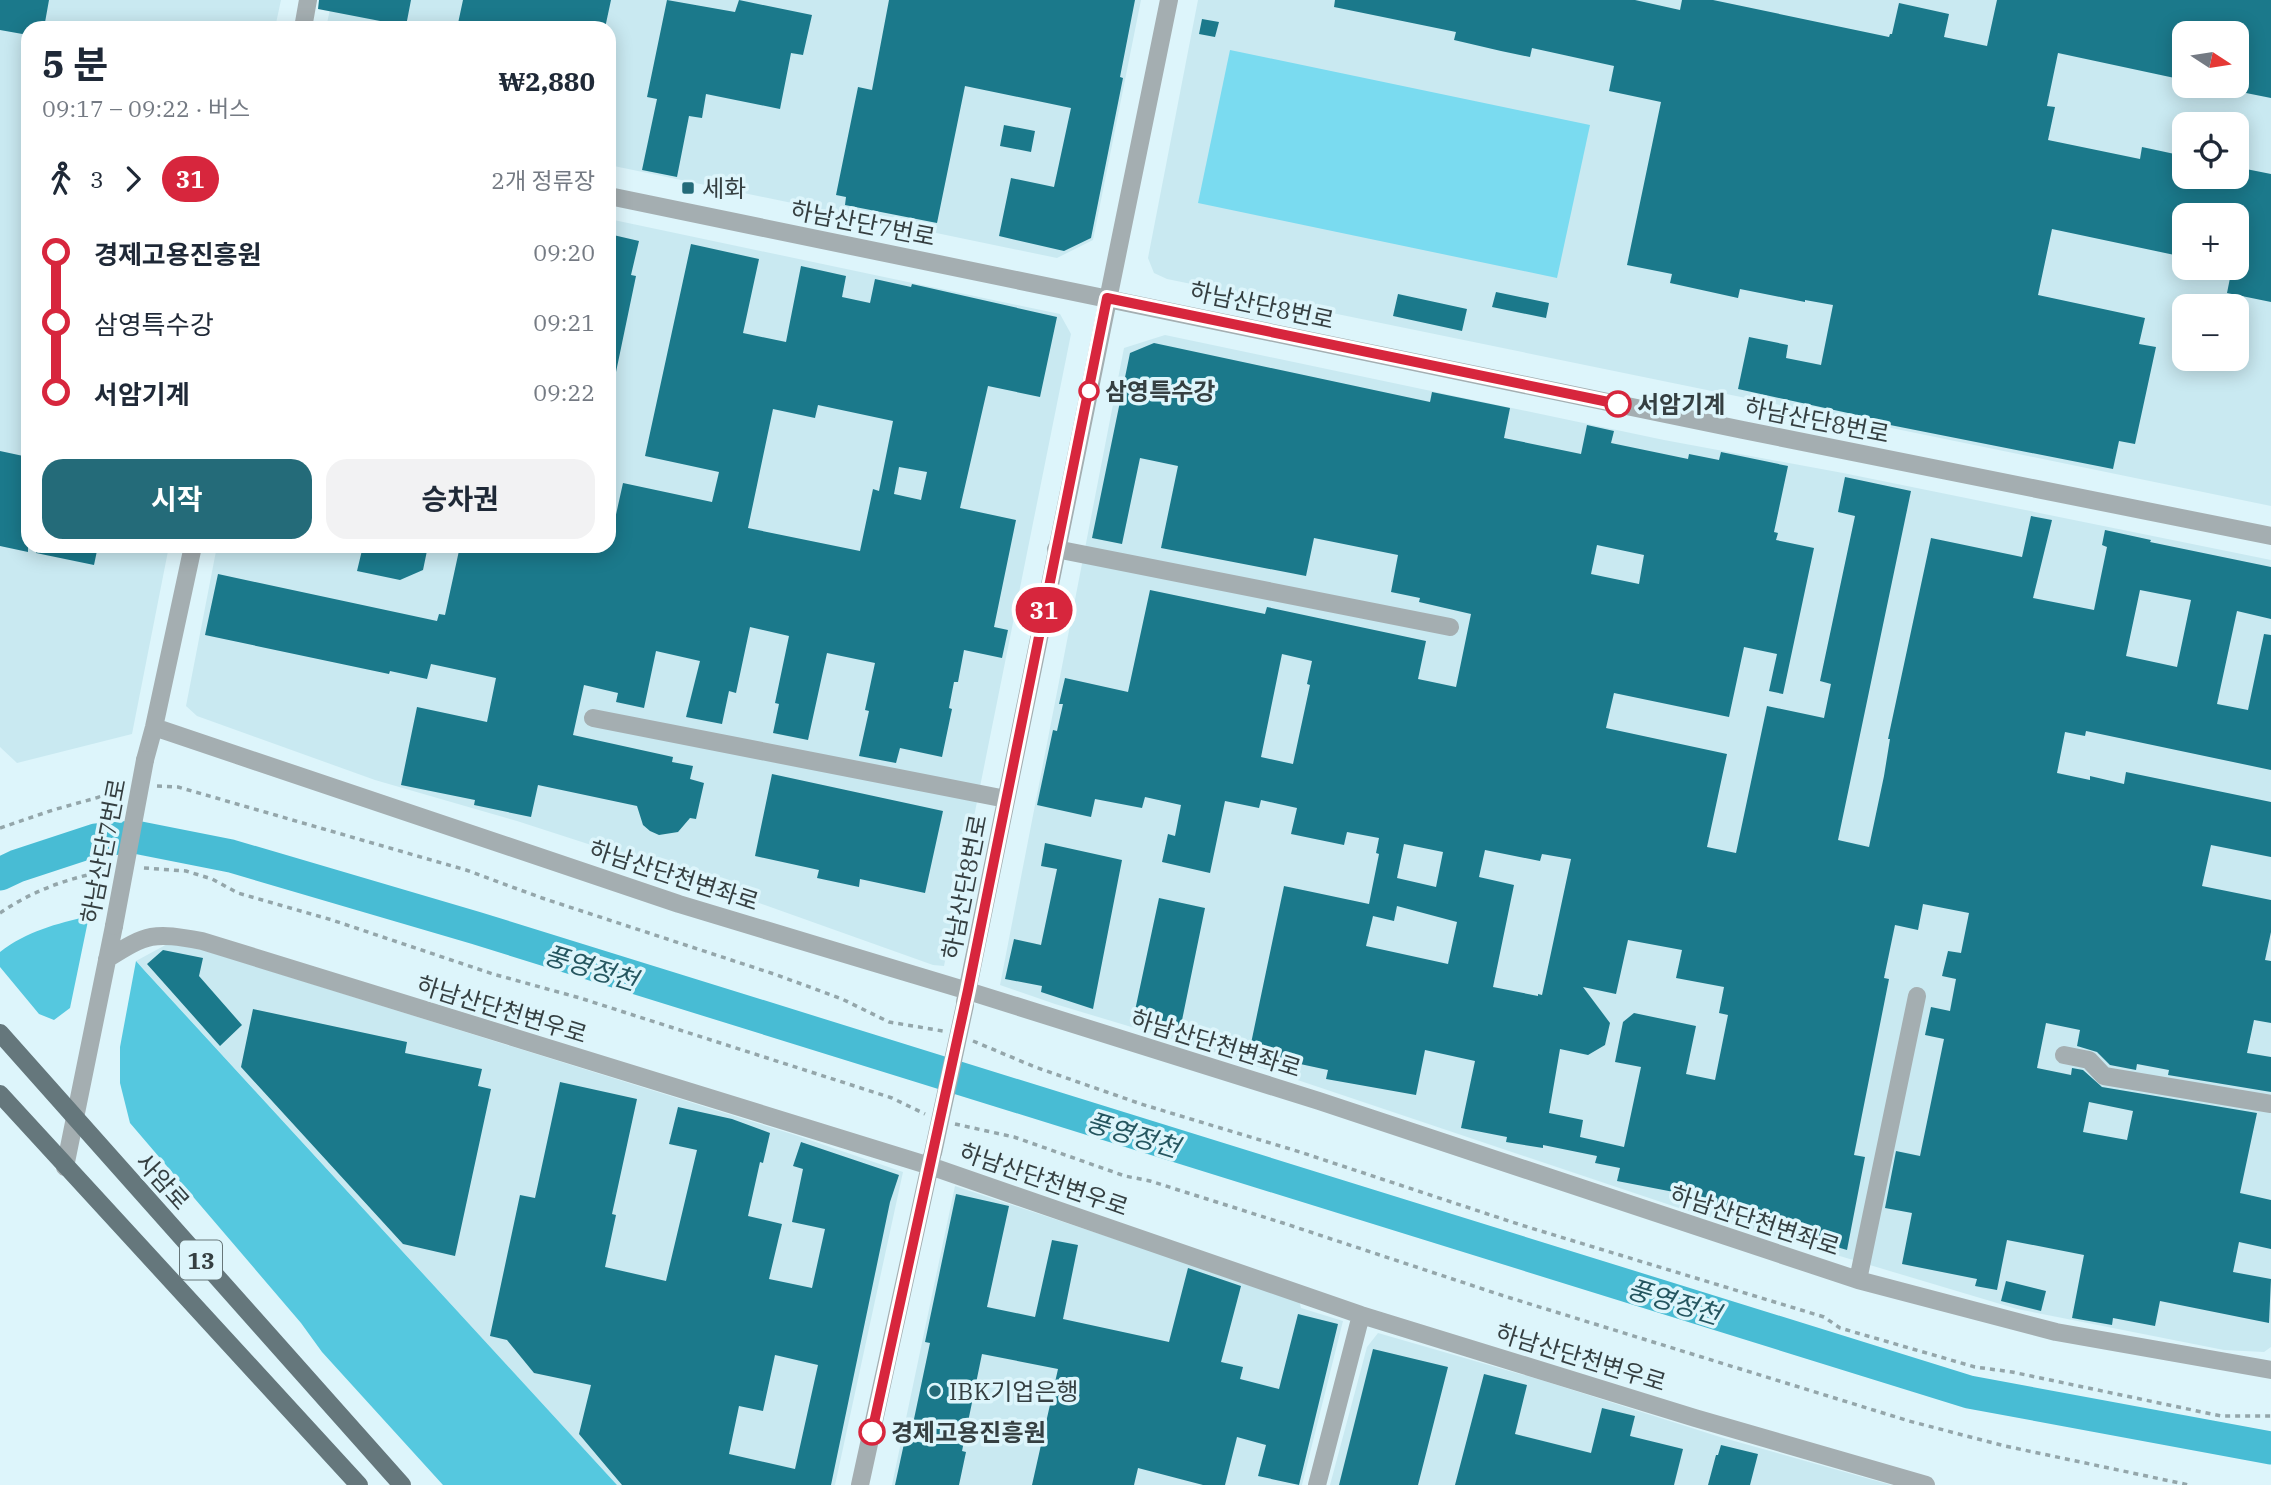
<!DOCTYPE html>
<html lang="ko">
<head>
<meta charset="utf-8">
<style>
	body { margin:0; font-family:"IBM Plex Serif","Noto Sans KR",serif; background:#f2f2f3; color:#1f2937; height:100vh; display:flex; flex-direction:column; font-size:26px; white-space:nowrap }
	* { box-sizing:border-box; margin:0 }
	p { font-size:23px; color:#747a83 }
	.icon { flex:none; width:38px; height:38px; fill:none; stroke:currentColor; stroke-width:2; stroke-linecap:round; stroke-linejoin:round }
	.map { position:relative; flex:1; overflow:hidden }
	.panel { position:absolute; left:21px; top:21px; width:595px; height:532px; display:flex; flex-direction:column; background:#fff; border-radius:21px; box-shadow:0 4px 18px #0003 }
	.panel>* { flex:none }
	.badge { padding:0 14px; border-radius:23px; font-size:24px; line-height:46px }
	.needle { width:46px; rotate:102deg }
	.buttons { position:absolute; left:2172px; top:21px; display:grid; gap:14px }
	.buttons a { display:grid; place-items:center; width:77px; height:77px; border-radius:14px; background:#fff; box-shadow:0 4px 18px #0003; font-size:35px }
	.map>.badge { position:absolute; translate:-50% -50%; box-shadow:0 0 0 4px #fff }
	.legs { display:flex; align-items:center; gap:10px; height:77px; padding:0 21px; font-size:23px }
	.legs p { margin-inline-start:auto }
	.summary { display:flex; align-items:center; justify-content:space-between; height:119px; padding:0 21px }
	h1 { font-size:38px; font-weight:700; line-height:52px }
	.action { display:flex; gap:14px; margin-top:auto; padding:14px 21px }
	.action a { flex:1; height:80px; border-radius:21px; background:#246b79; color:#fff; font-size:28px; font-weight:700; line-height:80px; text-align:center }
	.action a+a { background:#f2f2f3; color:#1f2937 }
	ul { padding:0 21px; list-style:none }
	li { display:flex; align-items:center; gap:24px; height:70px; font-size:26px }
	li i { display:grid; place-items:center; width:10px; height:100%; margin:0 9px; background:currentColor }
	li i::after { content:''; width:18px; height:18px; margin:-9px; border:5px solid; border-radius:50%; background:#fff }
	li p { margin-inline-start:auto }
	li:first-child i { background:linear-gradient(#0000 50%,currentColor 0) }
	li:last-child i { background:linear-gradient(currentColor 50%,#0000 0) }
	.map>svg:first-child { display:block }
	.built { fill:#c9e9f1; fill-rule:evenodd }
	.green { fill:#7adbf0 }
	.forest { fill:#55c8df }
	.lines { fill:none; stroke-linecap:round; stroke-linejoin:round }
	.river { stroke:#48bcd4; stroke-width:33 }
	.building { fill:#1b798b; fill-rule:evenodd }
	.path { stroke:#94a6aa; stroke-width:3.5; stroke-dasharray:5 5; stroke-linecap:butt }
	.minor { stroke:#a4aeb1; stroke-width:18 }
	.major { stroke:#65777c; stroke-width:18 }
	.minor-bridge { stroke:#a4aeb1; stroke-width:18 }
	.line-1-casing { stroke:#fff; stroke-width:16 }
	.line-1 { stroke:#d7263d; stroke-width:10 }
	.poi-dot { fill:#246b79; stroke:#ddf5fb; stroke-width:2.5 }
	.stop-1-dot { fill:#fff; stroke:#d7263d; stroke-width:3.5 }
	.labels { text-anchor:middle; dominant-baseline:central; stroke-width:7; stroke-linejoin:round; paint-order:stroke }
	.shield { fill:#ddf5fb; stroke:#677679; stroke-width:2 }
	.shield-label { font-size:23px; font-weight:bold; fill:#353f41 }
	.poi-label { font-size:24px; fill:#353f41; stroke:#ddf5fb; text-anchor:start }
	.street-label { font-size:24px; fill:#353f41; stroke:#ddf5fb }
	.stop-label { font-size:24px; font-weight:bold; fill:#353f41; stroke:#ddf5fb; text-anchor:start }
	.water-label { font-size:26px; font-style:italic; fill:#24555f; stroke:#ddf5fb }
</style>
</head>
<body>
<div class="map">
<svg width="2271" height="1485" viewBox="0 0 2271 1485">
	<rect width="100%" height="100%" fill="#ddf5fb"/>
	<path class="built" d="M0,0H281L275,28H28V546H169L132,734L17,763L0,747Z
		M332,0H1141L1093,240L1057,258L609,165V28H326Z
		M1198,0H2271V506L1167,279L1154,273L1148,258ZM2184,33H2236V86H2184ZM2184,124H2236V177H2184ZM2184,215H2236V268H2184ZM2184,306H2236V359H2184Z
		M609,219L1060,314L1071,334L944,966L933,965L653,865L517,821L375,780L197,716L186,706L217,546H609Z
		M1165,335L1664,440L1843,473L2271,560V1347L2264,1352L2224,1350L2017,1309L1679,1208L1208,1050L1055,1004L1000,985L1124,348Z
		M171,942L200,949L795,1135L903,1172L835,1485H617L136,961Z
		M955,1186L1299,1300L1301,1308L1343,1321L1302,1485H892Z
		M1378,1333L1541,1380L1720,1437L1891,1485H1330L1367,1347Z"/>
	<path class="green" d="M1230,50L1590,125L1557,278L1198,203Z"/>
	<path class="forest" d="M89,916L70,1008L54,1020L39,1014L0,967V952C27,931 56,924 89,916Z
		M136,961L144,970L617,1485H443L322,1352L301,1323L130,1123L120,1083V1047Z"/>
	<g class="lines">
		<path class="river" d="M0,874L17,866L96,840L135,837L231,856L476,928L1969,1392L2271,1448"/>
	</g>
	<path class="building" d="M0,0H49L44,28H28V35L0,30Z
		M319,0H411L406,26L318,9Z
		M463,0H611L605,28H457Z
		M667,0L735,12L739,0L812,15L803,55L791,53L780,109L706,94L702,118L689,116L677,177L642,170L657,99L647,97Z
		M889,0H1135L1120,77L1123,78L1091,238L1064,251L999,236L1011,178L1054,187L1071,108L965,86L937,223L845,205L846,197L836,195L858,87L872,90Z
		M1335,0H1635L1680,10L1682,0H1713L1889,37L1890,34H1892L1899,3L1949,14L1944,37L1987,46L1997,0H2271V98L2236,91V33H2184V80L2058,53L2047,106L2055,107L2048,140L2140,159L2142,147L2184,156V177H2236V167L2271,174V302L2227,293L2232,268H2236V215H2184V257L2052,229L2038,295L2145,318L2139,344L2156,347L2135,444L2119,441L2113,469L1880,423V420L1738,389L1749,337L1788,345L1786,358L1821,365L1833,305L1805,300V302L1740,289L1738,298L1670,283L1672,274L1627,265L1661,102L1609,91L1614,66L1532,48L1530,57L1501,51L1454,40L1456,32L1334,7Z
		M1202,19L1219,22L1215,37L1199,34Z
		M1004,125L1035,131L1031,152L1000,146Z
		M609,234L639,241L631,275L636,276L616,372H609Z
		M691,244L759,259L743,333L786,342L801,266L846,276L842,297L870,303L875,279L911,287L912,284L1057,317L1040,397L988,386L960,508L1016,520L994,627L1008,630L1002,658L964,650L958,682H954L949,708L952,709L942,757L900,748L896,763L859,756L869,711L865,710L875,663L827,653L808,740L773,733L779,704L775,703L789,636L750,627L736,693L729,691L722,724L686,717L700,661L656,651L644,708L616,702L618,693L584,685L573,735L673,757L672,762L693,766L690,779L704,783L696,819L690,818L678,832L659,835L650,831L643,825L637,806L538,785L531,817L474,805L475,800L401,785L417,707L487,722L496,678L431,664L427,679L390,671L389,674L205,635L218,574L437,621L439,614L445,615L460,546H609L623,483L712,502L719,472L645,456ZM818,405L893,421L879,491L873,489L860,551L748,528L773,409L815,418ZM899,467L927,472L921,500L894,494Z
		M1496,292L1549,303L1546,318L1492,307Z
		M1398,294L1467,309L1462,331L1393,316Z
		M1154,343L1430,402L1432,392L1510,408L1504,438L1581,454L1587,425L1614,431L1611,443L1688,459L1689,454L1719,460L1721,452L1788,466L1774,532L1778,533L1776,540L1814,548L1783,694L1769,691L1777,654L1744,647L1729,717L1614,693L1606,728L1727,754L1707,847L1736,853L1767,706L1824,718L1831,684L1820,681L1855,516L1838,512L1845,477L1911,491L1838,840L1869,847L1884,776L1890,739H1888L1931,538L2022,557L2031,516L2052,520L2033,598L2094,610L2107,547L2102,545L2105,530L2151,540L2150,542L2271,567V619L2237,611L2217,704L2248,710L2264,634L2271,635V770L2086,731L2085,736L2065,732L2057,773L2090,780V776L2124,784L2126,772L2271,802V857L2211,845L2202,886L2271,900V932L2265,960L2271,961V1023L2254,1020L2247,1053L2271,1057V1092L2168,1075L2169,1070L2137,1064L2136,1070L2110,1065L2097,1052L2077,1046L2080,1030L2046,1023L2037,1068L2071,1075L2072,1068L2083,1070L2102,1087L2257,1113L2240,1193L2271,1200V1249L2239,1242L2233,1272L2271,1279L2269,1323L2160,1301L2155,1326L2113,1318L2112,1325L2072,1318L2084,1255L2007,1240L1997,1290L1975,1286L1977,1279L1902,1264L1912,1213L1885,1208L1896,1151L1920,1156L1944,1039L1925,1035L1931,1007L1950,1011L1956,979L1942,976L1948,951L1961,953L1969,913L1923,904L1918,930L1895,925L1884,978L1889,979L1854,1155L1865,1157L1847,1250L1738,1218L1739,1210L1679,1198V1193L1617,1181L1620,1168L1595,1163L1597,1156L1543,1145V1148L1506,1142L1507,1137L1461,1128L1475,1061L1425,1050L1416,1095L1326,1079L1328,1070L1249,1053L1284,886L1369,904L1379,854L1376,853L1379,838L1347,832L1344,845L1291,834L1297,808L1261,800L1259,808L1225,801L1210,873L1162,862L1168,834L1175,836L1181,805L1145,797L1142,808L1095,799L1091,817L1037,805L1053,730L1057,731L1063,704H1059L1065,678L1128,692L1150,590L1265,614L1267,607L1426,641L1418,679L1456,687L1471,614L1419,602L1420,598L1391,592L1398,555L1314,538L1306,576L1161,548L1178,466L1140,458L1122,544L1092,538L1130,353ZM1597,545L1644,555L1639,584L1591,574ZM2140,590L2191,600L2177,667L2126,656ZM1282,654L1312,661L1307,684L1310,685L1293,764L1261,757ZM1404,844L1443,852L1436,887L1397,878ZM1485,850L1540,861L1542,854L1571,859L1542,995L1538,994V996L1493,987L1514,885L1479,877ZM1397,906L1457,922L1448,964L1366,946L1373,916L1394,921ZM1628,940L1682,950L1676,978L1724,987L1719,1013L1728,1015L1715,1080L1686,1074L1696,1026L1634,1013L1623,1022L1615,1062L1641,1067L1624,1147L1580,1137L1583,1120L1549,1113L1560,1049L1588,1055L1605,1045L1610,1023L1583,987L1616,994ZM2089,1102L2133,1111L2127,1140L2083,1132Z
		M0,451L28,457V552L0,546Z
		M37,546H98L94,565L36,553Z
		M363,546H428L423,570L400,580L357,571Z
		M772,774L943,811L925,893L860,879L859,887L817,878L819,870L755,856Z
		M1045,843L1122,860L1093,1009L1041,992L1042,986L1005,979L1014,939L1041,945L1057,869L1041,866Z
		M1159,898L1205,908L1180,1030L1133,1020Z
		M163,950L203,958L199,976L242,1025L220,1046L147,964Z
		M253,1009L407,1042L405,1053L482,1069L478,1086L491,1089L455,1256L403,1244L241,1067Z
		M560,1082L637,1099L612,1214L616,1215L605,1267L666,1281L697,1150L669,1144L678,1107L732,1119L770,1133L763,1163L760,1162L748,1216L782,1224L769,1279L812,1288L825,1229L792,1222L803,1169L793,1166L801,1142L899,1175L890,1202L831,1485H622L579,1434L591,1385L534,1373L507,1340L490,1336L520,1195L535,1198ZM775,1355L818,1365L795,1469L729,1454L739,1406L763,1411Z
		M956,1194L1009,1206L987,1307L1035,1317L1052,1240L1078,1245L1063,1319L1169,1342L1188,1268L1241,1286L1221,1362L1243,1367L1240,1379L1279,1389L1298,1314L1338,1324L1299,1485L1258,1476L1266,1445L1237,1437L1225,1485H1203L1138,1468L1134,1485H1032L1058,1369L982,1354L962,1451L966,1452L959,1485H895L905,1439L928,1444L914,1419L930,1343L925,1342Z
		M2006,1281L2046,1291L2041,1311L2001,1301Z
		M1373,1349L1448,1367L1418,1485H1339Z
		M1484,1374L1527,1385L1515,1434L1591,1453L1602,1408L1635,1416L1630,1436L1683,1449L1674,1485H1455Z
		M1721,1445L1758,1454L1750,1485H1708L1716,1455H1718Z"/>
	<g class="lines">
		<path class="path" d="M25,372L28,244
			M157,786L178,787L466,870L542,898L777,975L842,999L889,1022L943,1031
			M0,828L53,810L121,791
			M144,868L186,871L212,879L238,893L332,920L493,974L580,998L892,1098L925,1114
			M0,913C32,891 70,877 108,871
			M973,1041L1035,1067L1141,1104L1300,1152L1521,1225L1824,1317L1840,1328L1975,1367L2012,1372L2221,1416H2271
			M955,1124L1014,1137L1125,1176L1150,1181L1283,1223L1504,1296L1909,1421L2005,1446L2189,1485"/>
		<path class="minor" d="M303,28L308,0
			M609,196L1743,430L2271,536
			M1056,549L1450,627
			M593,718L1006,799
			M154,727L679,904L968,991L1319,1101L1858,1280L2056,1332L2271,1370
			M145,760L154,727L193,546
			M107,959C148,933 153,932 202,941L930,1166L1361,1315L1695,1418L1926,1485
			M965,1002L1169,0
			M2064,1055L2089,1060L2104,1076L2271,1104
			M65,1167L114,926
			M1858,1280L1917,996
			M860,1485L932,1156
			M1317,1485L1361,1315"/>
		<path class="major" d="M0,1033L402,1485
			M0,1094L359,1485"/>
		<path class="minor-bridge" d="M114,926L145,760
			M933,1153L965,1005"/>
	</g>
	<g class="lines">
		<g class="line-1-casing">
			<path id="line-1" d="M872,1432L968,990L1107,298L1618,404"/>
		</g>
		<use href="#line-1" class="line-1"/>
	</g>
	<g class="poi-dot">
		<rect x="681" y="181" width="14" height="14" rx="3.5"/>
		<circle cx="935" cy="1391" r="7"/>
	</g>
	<g class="stop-1-dot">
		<circle cx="1089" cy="391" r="9"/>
		<circle cx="1618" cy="404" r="12"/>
		<circle cx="872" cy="1432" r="12"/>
	</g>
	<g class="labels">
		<rect class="shield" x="180" y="1240.5" width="42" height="39" rx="5"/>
		<g class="shield-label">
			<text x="201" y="1260">13</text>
		</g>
		<g class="poi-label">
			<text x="702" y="188">세화</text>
			<text x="949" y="1391">IBK기업은행</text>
		</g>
		<g class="street-label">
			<text transform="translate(863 223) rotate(11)">하남산단7번로</text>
			<text transform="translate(1262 305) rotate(12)">하남산단8번로</text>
			<text transform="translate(1817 420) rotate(11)">하남산단8번로</text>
			<text transform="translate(103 851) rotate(-79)">하남산단7번로</text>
			<text transform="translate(674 875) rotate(18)">하남산단천변좌로</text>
			<text transform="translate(964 887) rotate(-79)">하남산단8번로</text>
			<text transform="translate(502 1009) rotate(17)">하남산단천변우로</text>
			<text transform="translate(1216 1043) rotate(17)">하남산단천변좌로</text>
			<text transform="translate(1044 1179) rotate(19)">하남산단천변우로</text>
			<text transform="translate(163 1181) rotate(48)">사암로</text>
			<text transform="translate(1755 1220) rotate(18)">하남산단천변좌로</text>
			<text transform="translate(1581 1357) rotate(17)">하남산단천변우로</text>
		</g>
		<g class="stop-label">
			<text x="1105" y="391">삼영특수강</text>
			<text x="1637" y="404">서암기계</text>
			<text x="891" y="1432">경제고용진흥원</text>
		</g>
		<g class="water-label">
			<text transform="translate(591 967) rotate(17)">풍영정천</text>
			<text transform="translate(1133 1134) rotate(17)">풍영정천</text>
			<text transform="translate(1674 1301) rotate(17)">풍영정천</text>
		</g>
	</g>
</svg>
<div class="buttons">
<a><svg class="needle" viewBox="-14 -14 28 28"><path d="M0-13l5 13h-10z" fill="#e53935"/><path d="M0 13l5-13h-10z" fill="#747a83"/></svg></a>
<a><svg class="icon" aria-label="locate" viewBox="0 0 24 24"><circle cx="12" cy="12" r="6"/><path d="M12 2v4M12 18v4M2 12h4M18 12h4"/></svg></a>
<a>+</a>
<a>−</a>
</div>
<b class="badge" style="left:1044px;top:610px;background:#d7263d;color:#fff">31</b>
<section class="panel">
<div class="summary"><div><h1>5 분</h1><p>09:17 – 09:22 · 버스</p></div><b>₩2,880</b></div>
<div class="legs"><svg class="icon" aria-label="walk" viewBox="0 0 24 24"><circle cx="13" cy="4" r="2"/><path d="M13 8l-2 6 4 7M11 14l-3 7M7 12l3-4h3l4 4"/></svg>3<svg class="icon" aria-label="forward" viewBox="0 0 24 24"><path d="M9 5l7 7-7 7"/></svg><b class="badge" style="background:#d7263d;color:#fff">31</b><p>2개 정류장</p></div>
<ul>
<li><i style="color:#d7263d"></i><b>경제고용진흥원</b><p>09:20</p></li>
<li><i style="color:#d7263d"></i><span>삼영특수강</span><p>09:21</p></li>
<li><i style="color:#d7263d"></i><b>서암기계</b><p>09:22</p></li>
</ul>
<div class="action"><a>시작</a><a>승차권</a></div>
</section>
</div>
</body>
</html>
